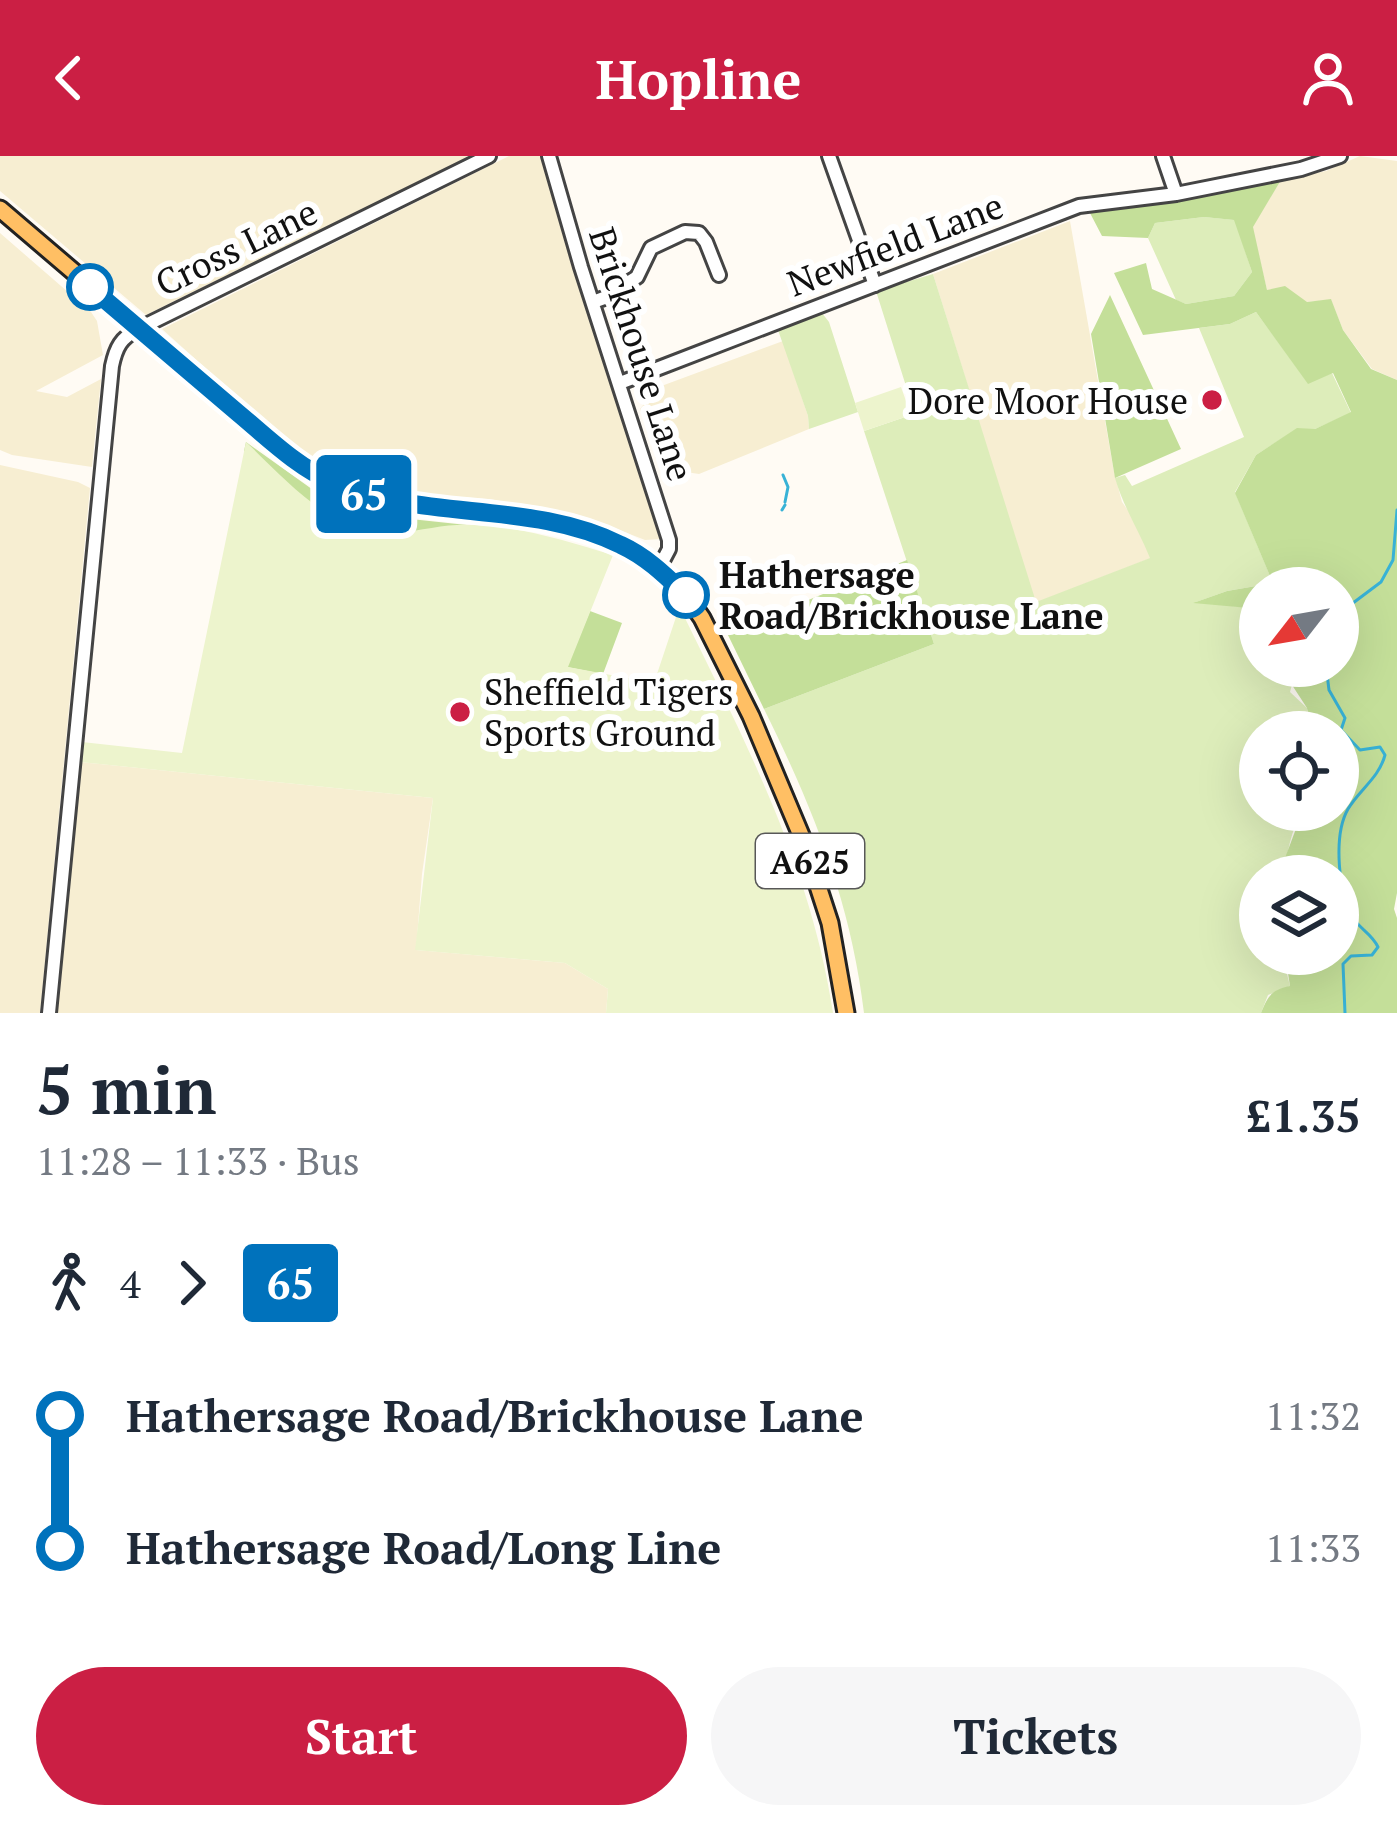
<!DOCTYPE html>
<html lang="en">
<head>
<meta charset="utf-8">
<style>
	body { margin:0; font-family:"PT Serif",serif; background:#f6f6f7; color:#1f2937; height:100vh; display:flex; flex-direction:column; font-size:45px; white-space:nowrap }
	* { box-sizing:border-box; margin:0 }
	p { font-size:39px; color:#747a83 }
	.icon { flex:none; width:66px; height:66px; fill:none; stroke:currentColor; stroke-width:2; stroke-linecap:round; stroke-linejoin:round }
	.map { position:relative; height:857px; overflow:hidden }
	.drawer { display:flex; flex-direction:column; background:#fff; flex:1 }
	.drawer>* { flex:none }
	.badge { padding:0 24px; border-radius:9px; font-size:42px; line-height:78px }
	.needle { width:78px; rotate:239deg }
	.controls { position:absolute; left:1239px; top:411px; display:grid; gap:24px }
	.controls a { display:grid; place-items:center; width:120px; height:120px; border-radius:50%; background:#fff; box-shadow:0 12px 48px #0002; font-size:60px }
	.map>.badge { position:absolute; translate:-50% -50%; box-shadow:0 0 0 6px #fff }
	.legs { display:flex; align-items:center; gap:18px; height:132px; padding:0 36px; font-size:39px }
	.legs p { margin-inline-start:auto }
	.overview { display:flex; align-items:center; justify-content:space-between; height:204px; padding:0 36px }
	h1 { font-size:66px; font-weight:600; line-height:90px }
	.button { display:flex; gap:24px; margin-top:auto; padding:24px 36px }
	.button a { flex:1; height:138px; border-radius:72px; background:#cb1f44; color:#fff; font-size:48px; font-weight:600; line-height:138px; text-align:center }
	.button a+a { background:#f6f6f7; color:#1f2937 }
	ul { padding:0 36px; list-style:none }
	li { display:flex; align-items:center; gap:42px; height:132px; font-size:45px }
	li i { display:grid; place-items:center; width:18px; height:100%; margin:0 15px; background:currentColor }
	li i::after { content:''; width:30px; height:30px; margin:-15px; border:9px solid; border-radius:50%; background:#fff }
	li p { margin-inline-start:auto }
	li:first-child i { background:linear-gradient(#0000 50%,currentColor 0) }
	li:last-child i { background:linear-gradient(currentColor 50%,#0000 0) }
	header { display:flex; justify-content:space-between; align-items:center; height:156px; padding:0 36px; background:#cb1f44; color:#fff; font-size:54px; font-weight:600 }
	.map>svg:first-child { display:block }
	.farmland { fill:#f7eed2 }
	.green { fill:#ddedba }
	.forest { fill:#c4df99 }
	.pitch { fill:#edf4cd }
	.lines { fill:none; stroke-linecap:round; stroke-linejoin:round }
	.stream { stroke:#38b2d6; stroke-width:3 }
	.minor-casing { stroke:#444; stroke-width:18 }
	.major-casing { stroke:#222; stroke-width:21 }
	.minor { stroke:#fff; stroke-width:12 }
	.major { stroke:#ffbf64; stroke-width:15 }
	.line-1-casing { stroke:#fff; stroke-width:27 }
	.line-1 { stroke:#0072bc; stroke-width:18 }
	.stop-1-dot { fill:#fff; stroke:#0072bc; stroke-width:6 }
	.poi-dot { fill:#cb1f44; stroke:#fff; stroke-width:4.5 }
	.labels { text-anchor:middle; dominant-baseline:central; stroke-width:12; stroke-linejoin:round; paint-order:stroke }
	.shield { fill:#fff; stroke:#585858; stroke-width:3 }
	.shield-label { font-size:33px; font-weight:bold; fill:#111 }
	.street-label { font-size:36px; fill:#111; stroke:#fff }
	.poi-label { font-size:36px; fill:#111; stroke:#fff; text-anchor:end }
	.stop-label { font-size:36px; font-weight:bold; fill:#111; stroke:#fff; text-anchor:start }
</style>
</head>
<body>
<header><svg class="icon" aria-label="back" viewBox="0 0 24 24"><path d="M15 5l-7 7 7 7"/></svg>Hopline<svg class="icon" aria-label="person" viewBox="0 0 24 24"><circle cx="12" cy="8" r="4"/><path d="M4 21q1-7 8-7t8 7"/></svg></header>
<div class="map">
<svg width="1397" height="857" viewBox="0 0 1397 857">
	<rect width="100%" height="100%" fill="#fffbf4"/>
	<path class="farmland" d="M0,0H470L146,159L0,35Z
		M509,0H541L662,383L645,384L604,368L559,356L489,343L423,339L368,328L338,318L312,304L244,254L243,246L162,173Z
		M1360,0L1397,5V224L1372,213L1343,174L1331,144L1306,146L1267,134L1252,71L1281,24L1326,15Z
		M1070,65L1114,316L1122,346L1134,363L1151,402L1035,447L933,118Z
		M0,77L91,156L97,165L103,199L36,235L67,241L101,223L92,311L12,299L0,294Z
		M783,185L808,260L809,273L699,318L659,312L640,253L656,232Z
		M0,309L78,326L90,332L40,857H0Z
		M80,606L433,642L422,718L416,794L565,807L608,833L606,857H57Z"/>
	<path class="green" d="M1204,61L1235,64L1252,116L1234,140L1186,148L1176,144L1148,82L1155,67Z
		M933,118L1036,446L1150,402C1139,375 1123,350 1115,322L1125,319L1132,330L1244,281L1199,172L1230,168L1256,156L1308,227L1332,217L1351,257L1315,273H1297L1256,299L1235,336L1273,427L1227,435L1196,446L1260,453V510H1297L1290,536L1307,552L1308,576H1260V654H1302C1291,676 1287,696 1284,720H1260V798H1282L1290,830L1268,839L1261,857H864C851,746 813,652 764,553L934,488L864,275L911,259V246L876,135Z
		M822,157L829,166L858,256L809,273L808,260L778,174Z"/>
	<path class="forest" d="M1281,24L1253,71L1267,134L1285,130L1307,146L1331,143L1343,174L1371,213L1397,224V737L1394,753L1397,762V857H1261C1268,840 1271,834 1290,830L1285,798H1338V720H1284L1285,702L1303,654H1338V576H1311L1307,552L1292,529L1297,510H1338V432H1260V453L1193,447L1227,435L1273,427L1235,337L1256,299L1297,272L1315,273L1351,256L1333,217L1308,228L1256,156L1230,168L1143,179L1114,117L1146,107L1152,133L1186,148L1234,140L1252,116L1234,64L1204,61L1155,67L1148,82L1102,80L1090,57Z
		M1110,139L1181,293L1115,322L1091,178Z
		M246,286L323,341L392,361L476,370L365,385L301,350L244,295Z
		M907,404L934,488L764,553L727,477Z
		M590,455L622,467L603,518L567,511Z"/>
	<path class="pitch" d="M901,231L911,259L864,275L855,247Z
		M246,286C283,321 315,359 365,374C394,383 428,370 457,369C510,367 563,384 613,399L568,511L654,527L676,461L682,456C746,587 811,711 833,857H606L608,833L565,807L415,794L433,642L80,606L82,586L182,597Z"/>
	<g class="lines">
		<path class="stream" d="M783,319L788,331L785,346
			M782,354L785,349
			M1338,462L1341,456L1381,426L1393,404L1397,354
			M1326,510L1329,534L1345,562L1341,574L1360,594L1380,591L1385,599C1379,622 1359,634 1348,653C1333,679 1338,739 1354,763C1361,774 1372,778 1378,791L1372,799L1351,800L1343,808L1345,857"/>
		<g class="minor-casing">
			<path id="minor" d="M549,0L581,111L669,384V393L659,412
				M829,0L875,129
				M1163,0L1176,38
				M593,146L604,142L637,121L651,92L685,76L699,77L706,86L719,119
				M620,227L1079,50L1176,38L1301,13L1340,0
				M49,857L112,210C116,191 121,182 138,173L489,0"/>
		</g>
		<g class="major-casing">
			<path id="major" d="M0,53L286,297L331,326L393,346L525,361L598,379L620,388L653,408L686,439L702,462L751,560L803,684L830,767L846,857"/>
		</g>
		<use href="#minor" class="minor"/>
		<use href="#major" class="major"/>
	</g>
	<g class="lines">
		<g class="line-1-casing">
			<path id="line-1" d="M90,131C139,173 188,215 238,257C268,282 297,311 334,327C426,366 531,344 621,389C647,401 666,420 686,439"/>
		</g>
		<use href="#line-1" class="line-1"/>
	</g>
	<g class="stop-1-dot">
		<circle cx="90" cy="131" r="21"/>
		<circle cx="686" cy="439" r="21"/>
	</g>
	<g class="poi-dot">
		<circle cx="1212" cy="244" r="12"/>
		<circle cx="460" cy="556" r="12"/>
	</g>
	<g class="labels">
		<rect class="shield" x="756" y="678" width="108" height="54" rx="9"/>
		<g class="shield-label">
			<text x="810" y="705">A625</text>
		</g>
		<g class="street-label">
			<text transform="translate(895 88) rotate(-21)">Newfield Lane</text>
			<text transform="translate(236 91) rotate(-26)">Cross Lane</text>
			<text transform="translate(642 198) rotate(72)">Brickhouse Lane</text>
		</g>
		<g class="poi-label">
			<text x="1188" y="244">Dore Moor House</text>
			<text x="484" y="535" text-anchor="start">Sheffield Tigers<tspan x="484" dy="41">Sports Ground</tspan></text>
		</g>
		<g class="stop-label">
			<text x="719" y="418">Hathersage<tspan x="719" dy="41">Road/Brickhouse Lane</tspan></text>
		</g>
	</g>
</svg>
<div class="controls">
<a><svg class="needle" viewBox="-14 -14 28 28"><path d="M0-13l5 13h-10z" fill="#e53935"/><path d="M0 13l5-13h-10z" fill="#747a83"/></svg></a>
<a><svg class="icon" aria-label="locate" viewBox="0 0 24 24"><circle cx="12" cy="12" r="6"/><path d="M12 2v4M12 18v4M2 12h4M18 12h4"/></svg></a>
<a><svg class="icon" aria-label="layers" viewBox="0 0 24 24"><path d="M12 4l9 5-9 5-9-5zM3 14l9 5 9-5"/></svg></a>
</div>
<b class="badge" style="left:364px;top:338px;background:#0072bc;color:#fff">65</b>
</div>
<section class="drawer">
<div class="overview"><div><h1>5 min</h1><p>11:28 – 11:33 · Bus</p></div><b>£1.35</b></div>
<div class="legs"><svg class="icon" aria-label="walk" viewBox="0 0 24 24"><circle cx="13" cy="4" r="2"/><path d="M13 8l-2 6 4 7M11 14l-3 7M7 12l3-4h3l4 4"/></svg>4<svg class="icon" aria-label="forward" viewBox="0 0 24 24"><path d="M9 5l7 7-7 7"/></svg><b class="badge" style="background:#0072bc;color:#fff">65</b></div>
<ul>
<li><i style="color:#0072bc"></i><b>Hathersage Road/Brickhouse Lane</b><p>11:32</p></li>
<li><i style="color:#0072bc"></i><b>Hathersage Road/Long Line</b><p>11:33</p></li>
</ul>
<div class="button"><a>Start</a><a>Tickets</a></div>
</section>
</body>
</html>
